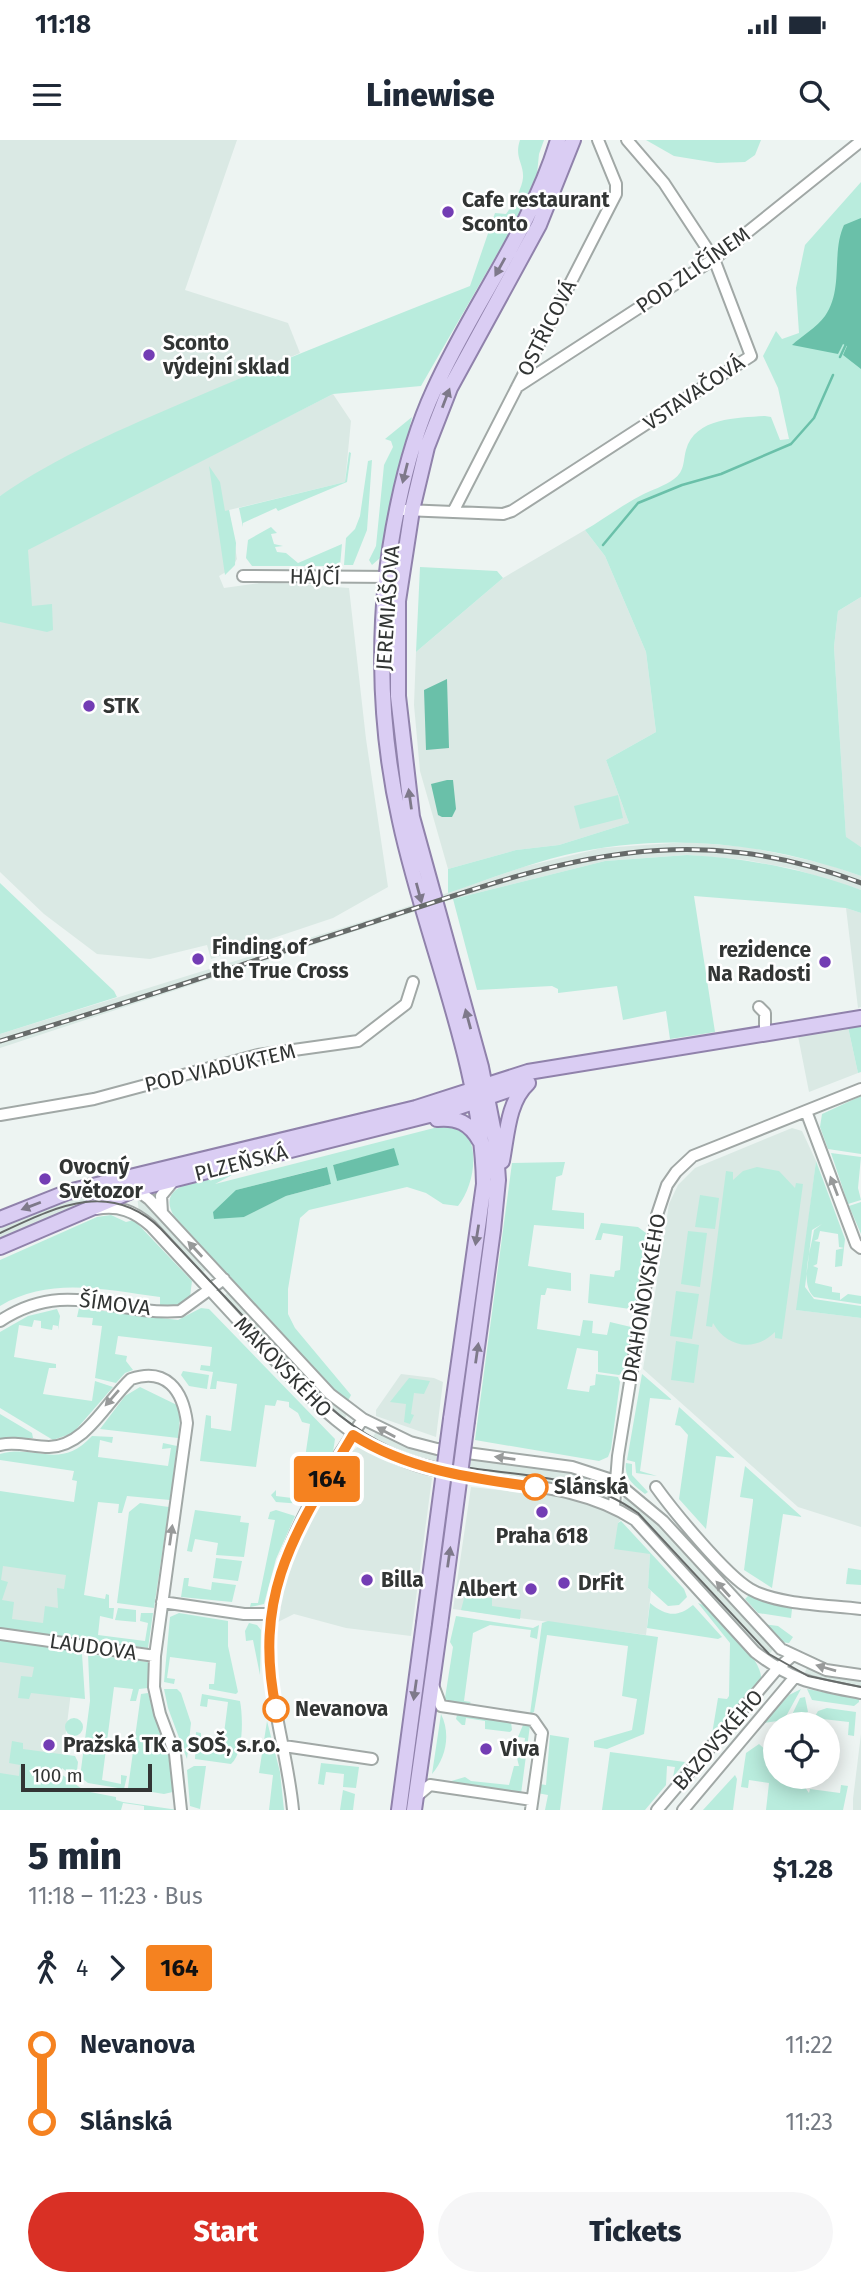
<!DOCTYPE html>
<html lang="en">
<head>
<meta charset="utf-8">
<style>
	body { margin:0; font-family:"Fira Sans",sans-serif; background:#f6f6f7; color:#1f2937; height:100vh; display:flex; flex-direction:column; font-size:26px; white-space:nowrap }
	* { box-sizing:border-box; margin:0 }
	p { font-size:23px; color:#747a83 }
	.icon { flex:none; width:38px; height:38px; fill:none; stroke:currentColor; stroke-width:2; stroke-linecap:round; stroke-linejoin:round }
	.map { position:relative; height:1670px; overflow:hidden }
	.panel { display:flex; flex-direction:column; background:#fff; flex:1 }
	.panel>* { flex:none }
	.badge { padding:0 14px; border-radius:5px; font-size:24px; line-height:46px }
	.controls { position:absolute; left:763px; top:1572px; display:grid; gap:14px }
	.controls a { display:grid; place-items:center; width:77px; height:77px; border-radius:50%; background:#fff; box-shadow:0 4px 18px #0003; font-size:35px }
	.scale { position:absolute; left:21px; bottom:18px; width:131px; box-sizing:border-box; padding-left:7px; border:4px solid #323534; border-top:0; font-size:19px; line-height:24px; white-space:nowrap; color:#323534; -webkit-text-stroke:5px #fff; paint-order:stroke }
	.map>.badge { position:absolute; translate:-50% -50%; box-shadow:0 0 0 4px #fff }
	.legs { display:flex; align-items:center; gap:10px; height:77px; padding:0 28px; font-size:23px }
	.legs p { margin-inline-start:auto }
	.head { display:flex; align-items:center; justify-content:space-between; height:119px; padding:0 28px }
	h1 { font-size:38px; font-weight:800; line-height:52px }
	.cta { display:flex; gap:14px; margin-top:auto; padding:14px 28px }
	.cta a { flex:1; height:80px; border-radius:42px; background:#d93025; color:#fff; font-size:28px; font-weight:800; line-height:80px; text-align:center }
	.cta a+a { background:#f6f6f7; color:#1f2937 }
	ul { padding:0 28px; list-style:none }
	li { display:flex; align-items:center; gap:24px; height:77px; font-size:26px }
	li i { display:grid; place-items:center; width:10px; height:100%; margin:0 9px; background:currentColor }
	li i::after { content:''; width:18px; height:18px; margin:-9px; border:5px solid; border-radius:50%; background:#fff }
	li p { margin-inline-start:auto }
	li:first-child i { background:linear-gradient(#0000 50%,currentColor 0) }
	li:last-child i { background:linear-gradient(currentColor 50%,#0000 0) }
	.status { display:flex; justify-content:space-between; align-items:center; height:49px; padding:0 35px; background:#fff; direction:ltr }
	.status svg { height:19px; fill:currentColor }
	header { display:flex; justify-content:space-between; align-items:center; height:91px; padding:0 28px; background:#fff; font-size:32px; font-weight:800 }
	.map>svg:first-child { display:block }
	.built { fill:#dae9e4 }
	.green { fill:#b9ecdd; fill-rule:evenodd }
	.water { fill:#6ac0a9 }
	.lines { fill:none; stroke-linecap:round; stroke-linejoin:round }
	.stream { stroke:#6ac0a9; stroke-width:2.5 }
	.minor-casing { stroke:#a1a8a6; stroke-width:14 }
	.major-casing { stroke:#9082ab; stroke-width:18 }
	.minor { stroke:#fff; stroke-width:10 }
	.major { stroke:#dacdf3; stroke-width:14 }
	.tram { stroke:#676b6a; stroke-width:2 }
	.rail-casing { stroke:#676b6a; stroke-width:5 }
	.rail { stroke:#fff; stroke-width:2.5; stroke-dasharray:8; stroke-linecap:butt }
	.major-bridge-casing { stroke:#9082ab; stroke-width:18; stroke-linecap:butt }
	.major-bridge { stroke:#dacdf3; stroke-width:14 }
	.oneway { fill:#7e798a }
	.oneway2 { fill:#989a9a }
	.line-1-casing { stroke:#fff; stroke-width:16 }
	.line-1 { stroke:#f58220; stroke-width:10 }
	.poi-dot { fill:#733db4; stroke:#fff; stroke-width:2.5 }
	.stop-1-dot { fill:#fff; stroke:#f58220; stroke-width:3.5 }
	.labels { text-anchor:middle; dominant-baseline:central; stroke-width:5; stroke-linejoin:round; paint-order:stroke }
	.poi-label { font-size:21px; font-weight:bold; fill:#323534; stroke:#fff; text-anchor:start }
	.street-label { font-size:21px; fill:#323534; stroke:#fff }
	.stop-label { font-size:21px; font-weight:bold; fill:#323534; stroke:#fff; text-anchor:start }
</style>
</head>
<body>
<div class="status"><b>11:18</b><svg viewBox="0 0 49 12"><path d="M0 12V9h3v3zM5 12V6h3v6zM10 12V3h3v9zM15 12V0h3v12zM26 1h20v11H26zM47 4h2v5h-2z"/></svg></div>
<header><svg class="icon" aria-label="menu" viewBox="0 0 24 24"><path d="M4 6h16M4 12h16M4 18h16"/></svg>Linewise<svg class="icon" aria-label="search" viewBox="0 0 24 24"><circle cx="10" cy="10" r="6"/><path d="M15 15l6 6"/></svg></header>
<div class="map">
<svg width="861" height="1670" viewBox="0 0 861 1670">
	<rect width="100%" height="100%" fill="#edf4f2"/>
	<path class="built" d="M0,0H237L185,150L288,183L300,213L110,295L0,356Z
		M333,254L351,281L345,342L229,370L237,419L231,429L219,436L224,448L266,442L349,448L366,599L388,747L333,778L211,819L207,805L150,819L97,814L44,774L0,732V423Z
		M585,390L605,416L646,512L656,592L606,620L629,683L559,705L516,710L448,729L420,631L414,565L416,512L503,438Z
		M861,457V707L846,698L834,507L838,471Z
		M687,702L748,707L827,724L861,736V750L794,729L746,720L687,715L605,721L453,759L0,908V894L377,777L523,727L602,708Z
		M846,768L861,773V867L858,868Z
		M848,887L858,933L809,952L798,896Z
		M792,988L802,991L816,1021L797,1170L861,1178V1387L798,1367L643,1229L669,1064L678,1045L695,1028Z
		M119,1046L125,1047L0,1101V1084L58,1061Z
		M140,1055L207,1128L202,1134L139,1072L137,1056Z
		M228,1152L348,1273L343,1281L322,1264L223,1157Z
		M401,1234L434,1238L443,1242L436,1297L376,1276V1270Z
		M376,1292L404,1304L574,1331L605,1342L598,1354L470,1334L408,1318L371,1300Z
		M358,1307L432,1338L411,1496L346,1488L294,1474L278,1482L283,1441L292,1413L348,1314Z
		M471,1347L584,1359L622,1378L618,1383L650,1414L648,1448L651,1451L646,1495L453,1469Z
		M625,1355L645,1371L773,1509L769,1515L755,1505L639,1378L621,1365Z
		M0,1370L80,1379L65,1497L0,1488Z
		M0,1510L75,1521L56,1670H0Z
		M807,1528L861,1540V1549L803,1536Z
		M861,1594V1670H853V1659Z"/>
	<path class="green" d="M520,0H544L539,14L537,34L512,89L506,86L508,95L421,246L333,254L28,410L32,466L52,464L53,490L47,492L0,482V356C59,315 124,288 189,260C282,220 376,183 470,146L495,73L506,74C513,65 522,48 523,38C524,23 514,18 520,0Z
		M646,0H761L755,15L745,22L717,23L674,16Z
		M861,42V457L838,471L834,507L846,697L861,707V736C765,702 665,692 565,715C525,725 487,740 448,753V729L516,710L559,705L629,683L606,620L656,592L646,512L605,416L585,390C604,379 621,366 640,356C651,350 665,346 674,339C685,331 683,321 686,310C695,277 739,278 765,276L771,277L780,300L789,299L778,248L763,216L776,191L782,199L799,193L796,148L805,105Z
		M412,277L380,418L372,425L369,420L376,406L384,325L393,307L391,301L385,299Z
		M349,312L351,313L347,342L278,371L276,368L243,383V387L239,368L345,342Z
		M372,320L367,390L353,425H344L346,398L355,389L360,376L368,321Z
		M209,326L220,342L225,371L229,370L236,403L235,425L225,435Z
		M271,387L277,393L271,394L274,404L283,406L275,407L277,412L286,413L298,423L342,404L340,426H252L246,418L248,400Z
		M420,427L497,431L503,438L416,512Z
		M618,655L623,678L580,689L574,666Z
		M687,715C747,718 804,729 861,750V773L846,768L694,756L715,892L670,899L666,871L623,880L617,846L558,853V849L552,846L477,850L453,759L605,721Z
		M0,743L114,851L117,857L0,894Z
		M861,885V932L858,933L848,887Z
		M861,956V1014L828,1009L820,987L822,974Z
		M442,986L465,991C480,1011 473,1047 458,1066L443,1064L426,1053L407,1047L309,1070L300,1078L288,1149V1174L295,1188L351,1255L347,1263L174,1076C153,1041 211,1039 234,1034L215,1044ZM394,1009L337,1041L333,1025ZM326,1027L331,1044L286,1056L244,1077L236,1050Z
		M831,1013L861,1017L858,1048L861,1060L848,1064Z
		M816,1021L845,1099L842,1126L835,1127L836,1110L844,1108L839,1107L838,1094L820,1091L818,1099L814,1101L820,1102L817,1124L813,1126L818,1128L815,1143L832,1147V1152L840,1153V1160L848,1154L861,1156V1164L814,1157C799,1143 811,1109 814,1090L822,1084L812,1090L805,1147L814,1159L861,1166V1178L796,1170Z
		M565,1022L562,1035L556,1037L552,1070L584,1073V1089L534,1085L528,1126L571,1133V1151L547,1148L545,1155H541L537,1189L580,1196L583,1180L593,1181L592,1193L607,1195L610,1182L631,1187L626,1230L619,1235L598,1232V1211L577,1208L567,1249L589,1252L590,1246L595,1245L596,1234L618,1237L620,1242L611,1309L608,1317L599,1321L475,1300L512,1023Z
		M757,1027L779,1031L795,1048L796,1043L803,1044L782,1199L775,1198V1192C755,1212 727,1208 713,1183L712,1187L706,1186L726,1031L733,1032V1040L743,1031Z
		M700,1055L719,1058L715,1089L695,1087Z
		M861,1062V1094L849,1066Z
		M111,1075L126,1082L134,1080L192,1141L190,1157C180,1166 173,1167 160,1165V1157C105,1150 50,1136 0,1166V1120L97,1077Z
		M601,1083L638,1087L646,1093L636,1160L630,1169L588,1163L590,1134L614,1137L615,1131L620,1130L623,1096L603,1093L601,1100H595Z
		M688,1091L707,1093L700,1147L681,1144Z
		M676,1151L699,1154L692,1199L670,1196Z
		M79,1168L178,1180L201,1168L209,1169L335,1299L333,1312L302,1364L276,1362L271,1355L276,1350V1356L292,1358L293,1352H300L310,1284L302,1282L298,1273L289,1267V1262L277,1260L275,1266L265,1265L256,1327L200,1321L206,1275L211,1276V1288L231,1291L237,1244L217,1241L216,1249H210L213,1232L200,1230L201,1225L210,1226L212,1207L118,1196L115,1214L127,1216L126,1221L133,1230L125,1233L116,1243L95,1238L102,1186L92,1185L93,1178L77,1177Z
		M57,1169L60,1176L58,1190V1186L53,1185L52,1190L41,1188V1181L34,1180L32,1187L19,1185L14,1217L56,1224V1228H49L43,1254L92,1261L95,1241L113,1247L73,1293L53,1300L0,1268V1192L28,1176Z
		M676,1201L699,1205L694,1243L671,1240Z
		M183,1231L209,1235L207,1249L189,1246L181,1235Z
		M642,1234L672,1260L650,1258L640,1331L657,1336L636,1333L635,1322L627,1320Z
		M409,1238L430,1241L424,1254L414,1253L411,1274L414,1275L410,1284L404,1282L406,1264L390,1262Z
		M140,1247L177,1265L180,1277L178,1298L100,1289L125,1256Z
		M679,1267L735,1318L716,1316L706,1389L679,1359L688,1295L680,1286L675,1285Z
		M0,1274L32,1293L33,1298H0Z
		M92,1296L113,1297L112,1303L100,1300L98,1317L168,1326L171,1308L162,1309L163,1303L177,1306L170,1360L127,1356L122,1373H118L119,1364L98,1362L84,1455L105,1459L106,1454L109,1455V1468H114L113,1479L100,1476L98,1495L145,1501L148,1483L140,1481L141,1473H153L148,1508L0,1488V1351L74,1362L77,1341L72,1340L74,1331L0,1320V1314C37,1304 60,1331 92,1296ZM3,1426L66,1435L64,1449L57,1448L58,1468L45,1466L43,1483L12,1479L14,1462L2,1460L8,1442L1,1440Z
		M626,1323L632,1324V1335L648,1352L645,1354C634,1345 624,1339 626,1323Z
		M745,1326L802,1377L783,1374L772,1448L744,1430L753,1361V1359L740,1357Z
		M140,1363L169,1367L154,1468L117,1463L129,1372Z
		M195,1370L241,1376L240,1382L249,1383L244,1417L216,1415L218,1403L195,1399L192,1412L187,1411Z
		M276,1370L295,1376L276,1419L264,1464L250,1467L251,1463H258L275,1380L268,1379L270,1372Z
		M621,1381L684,1449L687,1457L679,1465L668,1466L648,1448L650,1414L614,1409L618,1383Z
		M216,1418L242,1421L238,1441L213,1438Z
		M848,1428L861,1430V1445L846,1444Z
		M184,1438H189L188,1446L211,1450L212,1442L236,1445L232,1462L181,1457Z
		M466,1451L478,1458H492V1466L521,1470L520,1479L461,1470Z
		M750,1454L789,1466L792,1469L791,1478L758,1473L745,1459Z
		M650,1463C666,1476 677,1478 693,1465L722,1497L718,1499L647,1488Z
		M698,1463L706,1466C721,1483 765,1520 761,1541L711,1600L718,1558L727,1559L729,1556L730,1503Z
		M118,1468L136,1470V1482L115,1480Z
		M179,1473L228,1481V1506L238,1552L236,1554L209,1549V1544H214L216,1523L170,1517L167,1538L175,1539L174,1544L164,1542L170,1477Z
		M456,1476L533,1488L539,1485L537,1499L530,1497L531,1490L490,1485L473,1493L464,1561L471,1562L466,1566L446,1563L445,1558L453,1507L450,1502Z
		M548,1481L658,1497L644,1594L607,1609L594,1607V1601L632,1590L637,1559L622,1556L628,1506L547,1495L534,1572L530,1574L542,1483Z
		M249,1483L257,1485L261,1490L260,1535L253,1500L246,1501L245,1491Z
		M763,1484L778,1486L793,1497L789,1503L780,1502Z
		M0,1497L79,1511L82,1514L85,1559L31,1553L29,1559L18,1558L21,1536L32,1537L34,1527L0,1522Z
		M88,1514L148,1522V1548L139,1549L136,1561H130L133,1549L114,1547L102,1640L121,1644V1635L127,1636L124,1649L88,1643L80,1637L90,1561Z
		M164,1549H177L181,1553L191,1583L187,1619L168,1568Z
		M801,1549L784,1580L764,1583L789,1555Z
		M807,1549L859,1559V1562L854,1566L812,1560Z
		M148,1553L164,1606L169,1608L177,1651L164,1654L128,1648L141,1554Z
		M202,1554L240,1561C243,1577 244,1613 231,1624L195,1619L196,1592L201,1593V1606L222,1609L228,1562L208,1559L207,1567L200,1566Z
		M805,1557L808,1572L790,1579L800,1558Z
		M827,1568L856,1572L854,1596L848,1595L849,1582L814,1578L818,1571Z
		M441,1574C451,1594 446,1618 432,1634Z
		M457,1575L511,1582L512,1590L510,1592L485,1589V1581L466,1578L465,1585H462L456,1579Z
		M65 1587a9 9 0 1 1 18 0a9 9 0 1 1-18 0Z
		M267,1581L280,1632L284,1670H269L273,1635L259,1633Z
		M523,1585H530L521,1654L448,1642L465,1637L471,1641L509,1645L514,1626H519L516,1614H523L525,1598L518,1597Z
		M550,1595L569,1598L560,1670H545L548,1655L537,1653L539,1644L546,1645Z
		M12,1601L23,1603V1609L75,1616L78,1622L76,1639L62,1628L61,1634L85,1651L116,1657V1660L123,1662L178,1670H144V1666L123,1663L121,1670H0V1633L19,1636L20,1625L9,1623Z
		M759,1604L775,1618V1636H797L809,1653L810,1649L840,1653L841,1645L848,1646L843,1670H766L769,1643L749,1640L748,1648L741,1647L746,1613Z
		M610,1612L685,1622L673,1637L675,1627L667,1626L666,1645L645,1670H602Z
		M321,1623L359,1627L356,1648L343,1647L344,1634L326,1632L324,1645L318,1644Z
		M194,1626H206L200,1669L190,1666L187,1630Z
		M735,1635L737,1639L733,1670H703Z
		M343,1650L355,1654L353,1670H340Z"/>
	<path class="water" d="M861,78V229L843,215L847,206L843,204L838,214L792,205C802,196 817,187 825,176C844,149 831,113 844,85Z
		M447,539L449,608L426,610L424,550Z
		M447,640H453L456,669L452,677H442L438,675L431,644Z
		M394,1008L399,1025L337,1041L333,1025Z
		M327,1027L331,1044L286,1056L244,1077L214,1079L213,1072L236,1050Z"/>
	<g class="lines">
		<path class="stream" d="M840,217L847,202
			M603,405L638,363L682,345L721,334L791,304L814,278L833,235"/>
		<g class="minor-casing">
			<path id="minor" d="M517,247L714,119L861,1
				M404,370L503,374L512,371L751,216L714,119L664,43L627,0
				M453,372L616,54V44L598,0
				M243,436L394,437
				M759,867L765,873V894
				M806,971L856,1104L861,1108
				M0,975L94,959L258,915L358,901L406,864L413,842
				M134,1048L149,1059L330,1254L363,1279L410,1302L437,1309L572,1327L615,1341L663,1381L781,1509L826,1530L861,1535
				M96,1069C119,1065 134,1071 151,1086C187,1125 223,1164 259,1203C306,1253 348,1303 416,1325C488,1348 570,1337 635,1380L755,1512C794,1542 814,1544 861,1553
				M162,1073L161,1056L175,1039
				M0,1181C68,1137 111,1176 180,1171L224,1139
				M0,1305C16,1301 32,1307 49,1307C86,1306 106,1262 131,1239C166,1227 183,1250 187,1283L155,1516L154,1547L160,1574L175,1614L181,1670
				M656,1347C674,1372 726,1435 750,1449C777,1465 830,1465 861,1469
				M614,1366L618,1316L657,1075L667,1045L676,1032L693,1016L861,949
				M162,1462L244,1474H271
				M0,1494L155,1516
				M433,1545L441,1566L533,1580L542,1593L531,1670
				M284,1606L372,1619
				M416,1657L430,1645L532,1660
				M293,1670C289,1626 276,1583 271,1539C260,1437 308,1360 363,1279
				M657,1670L777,1529L792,1516
				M683,1670L794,1538"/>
		</g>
		<g class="major-casing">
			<path id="major" d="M437,979C457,977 470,983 480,1001
				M502,1021C507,995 508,961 528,943
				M0,1079L68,1052L416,968L528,932L861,878
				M0,1107L136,1049L453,969L528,943
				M451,1279L484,1044C482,923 425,799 400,681C377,579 376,468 398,365C406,326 417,287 434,250C472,165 531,90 558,0
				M467,1281L493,1090L498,1040L495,998L481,927L412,677L398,556V461L412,370L427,307L450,248L539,85L573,0
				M399,1670L424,1483
				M414,1670L440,1485"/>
		</g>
		<use href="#minor" class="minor"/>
		<use href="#major" class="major"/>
		<path class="tram" d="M0,1093C56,1067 110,1039 161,1089L327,1265C357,1291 391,1312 431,1321C501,1338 577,1328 638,1373L769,1514L808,1536L861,1547"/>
		<g class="rail-casing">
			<path id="rail" d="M0,901C120,866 239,825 358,787C537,729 672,671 861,743"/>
		</g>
		<use href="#rail" class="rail"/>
		<g class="major-bridge-casing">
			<path id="major-bridge" d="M424,1483L451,1279
				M440,1485L467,1281"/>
		</g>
		<use href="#major-bridge" class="major-bridge"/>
	</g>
	<defs><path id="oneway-solid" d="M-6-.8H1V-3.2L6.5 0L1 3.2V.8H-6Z" transform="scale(1.75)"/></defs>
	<g class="oneway">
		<use href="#oneway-solid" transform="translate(500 127) rotate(119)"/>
		<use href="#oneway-solid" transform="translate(446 258) rotate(-69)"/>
		<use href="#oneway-solid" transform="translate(405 333) rotate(104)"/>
		<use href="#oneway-solid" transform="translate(410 659) rotate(-98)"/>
		<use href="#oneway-solid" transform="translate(419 753) rotate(75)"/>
		<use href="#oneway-solid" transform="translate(468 879) rotate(-105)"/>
		<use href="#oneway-solid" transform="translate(31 1066) rotate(159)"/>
		<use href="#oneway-solid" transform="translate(477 1095) rotate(99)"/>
		<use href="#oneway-solid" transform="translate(477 1213) rotate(-82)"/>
		<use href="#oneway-solid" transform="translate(449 1417) rotate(-82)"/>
		<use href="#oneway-solid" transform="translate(415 1550) rotate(98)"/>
	</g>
	<g class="oneway2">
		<use href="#oneway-solid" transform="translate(834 1046) rotate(-111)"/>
		<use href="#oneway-solid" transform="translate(195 1109) rotate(-133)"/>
		<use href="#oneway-solid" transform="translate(112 1258) rotate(131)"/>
		<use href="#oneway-solid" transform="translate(386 1292) rotate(-152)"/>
		<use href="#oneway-solid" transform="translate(505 1318) rotate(-172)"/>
		<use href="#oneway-solid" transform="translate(171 1395) rotate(-82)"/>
		<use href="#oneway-solid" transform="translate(723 1449) rotate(-132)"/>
		<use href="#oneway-solid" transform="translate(826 1528) rotate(-164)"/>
	</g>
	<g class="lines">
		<g class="line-1-casing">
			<path id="line-1" d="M276,1569C252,1452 296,1391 353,1295C408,1330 471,1338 535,1347"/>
		</g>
		<use href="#line-1" class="line-1"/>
	</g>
	<g class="poi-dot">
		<circle cx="448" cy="72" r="7"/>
		<circle cx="149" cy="215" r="7"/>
		<circle cx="89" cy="566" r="7"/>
		<circle cx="198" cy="819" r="7"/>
		<circle cx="825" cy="822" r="7"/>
		<circle cx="45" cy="1039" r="7"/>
		<circle cx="542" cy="1372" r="7"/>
		<circle cx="367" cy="1440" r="7"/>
		<circle cx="564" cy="1443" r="7"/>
		<circle cx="531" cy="1449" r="7"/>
		<circle cx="49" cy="1605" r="7"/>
		<circle cx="486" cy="1609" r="7"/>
	</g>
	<g class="stop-1-dot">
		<circle cx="535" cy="1347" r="12"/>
		<circle cx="276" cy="1569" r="12"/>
	</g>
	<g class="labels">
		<g class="poi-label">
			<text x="462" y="60">Cafe restaurant<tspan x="462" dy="24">Sconto</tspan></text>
			<text x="163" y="203">Sconto<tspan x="163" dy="24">výdejní sklad</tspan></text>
			<text x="103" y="566">STK</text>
			<text x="212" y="807">Finding of<tspan x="212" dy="24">the True Cross</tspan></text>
			<text x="811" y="810" text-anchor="end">rezidence<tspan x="811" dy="24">Na Radosti</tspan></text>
			<text x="59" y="1027">Ovocný<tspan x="59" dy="24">Světozor</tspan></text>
			<text x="542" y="1396" text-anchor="middle">Praha 618</text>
			<text x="381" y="1440">Billa</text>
			<text x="578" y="1443">DrFit</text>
			<text x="517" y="1449" text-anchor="end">Albert</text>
			<text x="63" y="1605">Pražská TK a SOŠ, s.r.o.</text>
			<text x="500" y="1609">Viva</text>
		</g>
		<g class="street-label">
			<text transform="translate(693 130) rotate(-35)">POD ZLIČÍNEM</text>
			<text transform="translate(547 188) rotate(-63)">OSTŘICOVÁ</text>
			<text transform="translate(694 253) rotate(-34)">VSTAVAČOVÁ</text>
			<text transform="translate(315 437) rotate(1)">HÁJČÍ</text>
			<text transform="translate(388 468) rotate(-86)">JEREMIÁŠOVA</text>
			<text transform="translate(220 928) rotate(-13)">POD VIADUKTEM</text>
			<text transform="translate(241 1023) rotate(-14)">PLZEŇSKÁ</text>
			<text transform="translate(644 1158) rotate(-80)">DRAHOŇOVSKÉHO</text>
			<text transform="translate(115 1164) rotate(7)">ŠÍMOVA</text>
			<text transform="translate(283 1227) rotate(46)">MAKOVSKÉHO</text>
			<text transform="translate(93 1507) rotate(8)">LAUDOVA</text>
			<text transform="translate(718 1600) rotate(-49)">BAZOVSKÉHO</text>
		</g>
		<g class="stop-label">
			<text x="554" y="1347">Slánská</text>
			<text x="295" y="1569">Nevanova</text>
		</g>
	</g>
</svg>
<div class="controls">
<a><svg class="icon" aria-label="locate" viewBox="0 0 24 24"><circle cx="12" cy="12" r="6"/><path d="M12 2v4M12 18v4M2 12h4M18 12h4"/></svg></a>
</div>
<div class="scale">100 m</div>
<b class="badge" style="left:327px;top:1339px;background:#f58220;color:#111">164</b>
</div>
<section class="panel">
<div class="head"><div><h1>5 min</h1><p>11:18 – 11:23 · Bus</p></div><b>$1.28</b></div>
<div class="legs"><svg class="icon" aria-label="walk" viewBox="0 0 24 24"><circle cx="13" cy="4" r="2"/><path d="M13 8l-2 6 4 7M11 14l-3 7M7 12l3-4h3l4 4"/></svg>4<svg class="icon" aria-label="forward" viewBox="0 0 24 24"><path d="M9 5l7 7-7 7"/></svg><b class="badge" style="background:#f58220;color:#111">164</b></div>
<ul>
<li><i style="color:#f58220"></i><b>Nevanova</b><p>11:22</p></li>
<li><i style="color:#f58220"></i><b>Slánská</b><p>11:23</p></li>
</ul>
<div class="cta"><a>Start</a><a>Tickets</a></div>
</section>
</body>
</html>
